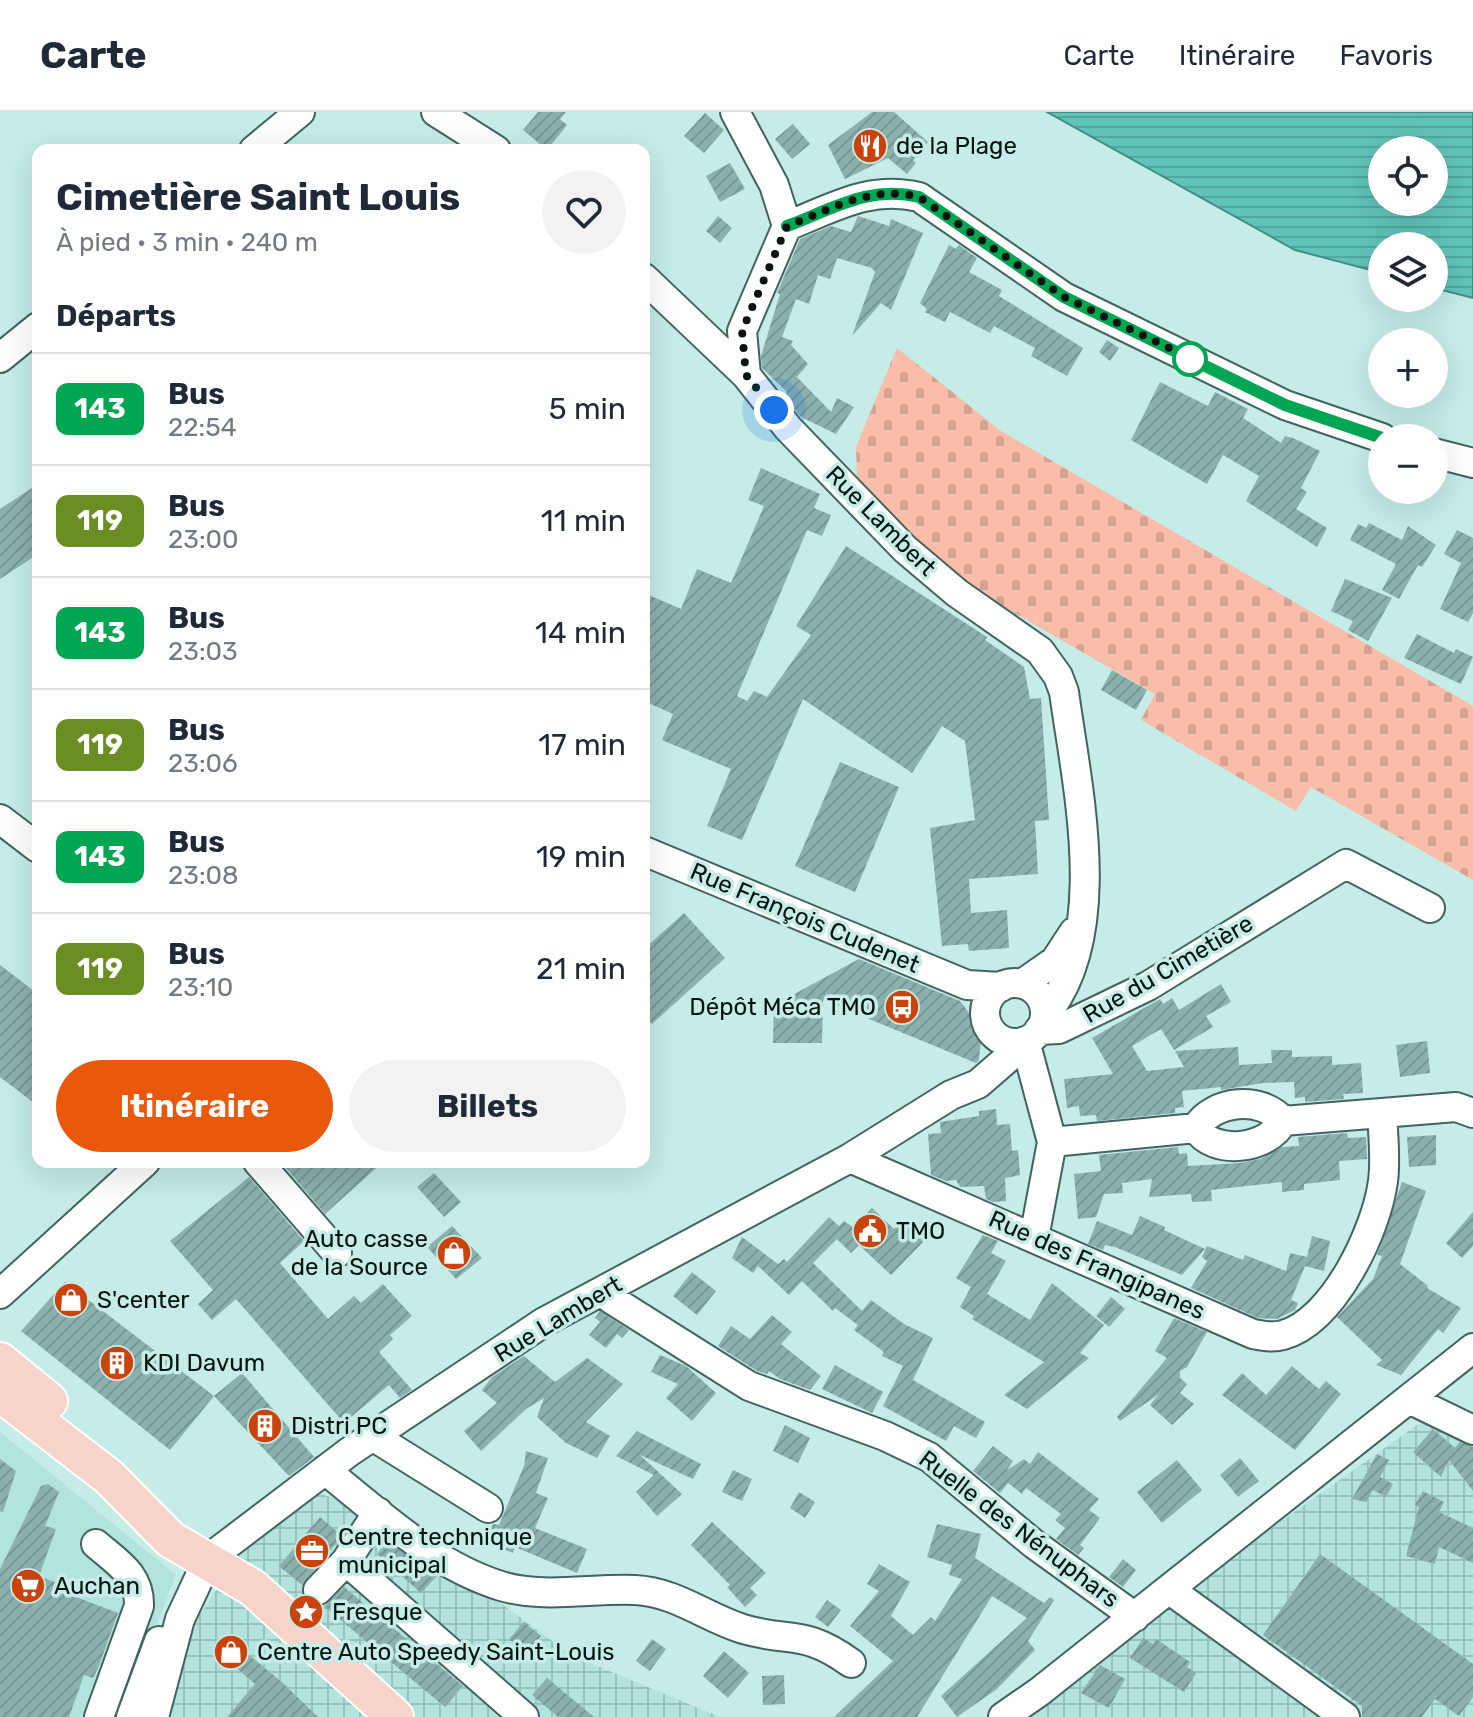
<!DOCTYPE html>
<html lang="fr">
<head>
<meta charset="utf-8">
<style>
	body { margin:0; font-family:Rubik,sans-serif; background:#f2f2f3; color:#1f2937; height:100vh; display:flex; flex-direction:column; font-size:30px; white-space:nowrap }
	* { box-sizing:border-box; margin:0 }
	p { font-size:26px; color:#747a83 }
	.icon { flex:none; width:44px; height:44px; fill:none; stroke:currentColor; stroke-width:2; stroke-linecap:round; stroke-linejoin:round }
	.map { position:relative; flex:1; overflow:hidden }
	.sheet { position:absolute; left:32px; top:32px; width:618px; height:1024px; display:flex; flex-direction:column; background:#fff; border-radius:16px; box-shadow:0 8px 32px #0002 }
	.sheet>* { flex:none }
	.badge { padding:0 16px; border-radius:12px; font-size:28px; line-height:52px }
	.buttons { position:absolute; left:1368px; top:24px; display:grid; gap:16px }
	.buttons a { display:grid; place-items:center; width:80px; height:80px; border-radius:50%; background:#fff; box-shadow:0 8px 32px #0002; font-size:40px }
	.you { position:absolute; width:40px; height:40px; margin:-20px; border:6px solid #fff; border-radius:50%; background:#1a73e8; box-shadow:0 0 0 12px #1a73e833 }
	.map>.badge { position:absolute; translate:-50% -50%; box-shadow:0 0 0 4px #fff }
	h2 { padding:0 24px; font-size:30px; line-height:72px }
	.round { display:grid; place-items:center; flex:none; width:84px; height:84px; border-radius:42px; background:#f2f2f3 }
	.overview { display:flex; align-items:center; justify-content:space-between; height:136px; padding:0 24px }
	h1 { font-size:38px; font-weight:700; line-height:60px }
	.button { display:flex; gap:16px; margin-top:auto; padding:16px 24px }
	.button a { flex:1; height:92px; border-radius:48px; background:#ea580c; color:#fff; font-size:32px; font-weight:700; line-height:92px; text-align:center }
	.button a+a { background:#f2f2f3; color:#1f2937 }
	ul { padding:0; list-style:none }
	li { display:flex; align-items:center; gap:24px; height:112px; padding:0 24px; border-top:2px solid #e0e1e3 }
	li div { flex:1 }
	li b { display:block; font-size:30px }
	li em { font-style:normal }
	li .badge { min-width:88px; font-weight:700; text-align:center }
	header { display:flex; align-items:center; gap:48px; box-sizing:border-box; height:112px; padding:0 40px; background:#fff; border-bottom:2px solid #e0e1e3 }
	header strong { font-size:38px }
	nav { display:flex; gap:44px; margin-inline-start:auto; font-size:28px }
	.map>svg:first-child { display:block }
	.built { fill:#b2e3dd }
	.industrial { fill:url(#industrial-grid) }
	.cemetery { fill:url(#cemetery-stones) }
	.water { fill:url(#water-rules); stroke:#458e87; stroke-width:2; fill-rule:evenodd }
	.building { fill:url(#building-hatch) }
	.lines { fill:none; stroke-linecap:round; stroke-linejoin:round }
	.minor-casing { stroke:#416460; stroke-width:32 }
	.major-casing { stroke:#fff; stroke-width:40 }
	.minor { stroke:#fff; stroke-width:28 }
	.major { stroke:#f6d4ca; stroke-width:36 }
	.line-casing { stroke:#fff; stroke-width:18 }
	.line { stroke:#00a651; stroke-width:12 }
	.walk { stroke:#051311; stroke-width:8; stroke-dasharray:0 14.4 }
	.stop-dot { fill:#fff; stroke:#00a651; stroke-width:4 }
	.labels { text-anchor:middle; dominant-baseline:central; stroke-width:7; stroke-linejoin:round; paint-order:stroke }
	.poi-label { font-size:24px; fill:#051311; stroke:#c5ece7; text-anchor:start }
	.street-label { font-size:24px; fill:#051311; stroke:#c5ece7 }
</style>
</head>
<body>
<header>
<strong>Carte</strong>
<nav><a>Carte</a><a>Itinéraire</a><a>Favoris</a></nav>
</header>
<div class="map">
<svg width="1473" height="1605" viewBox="0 0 1473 1605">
	<defs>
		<pattern id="industrial-grid" width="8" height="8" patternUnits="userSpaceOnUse" patternTransform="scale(2)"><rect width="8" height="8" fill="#b2e3dd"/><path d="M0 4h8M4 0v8" fill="none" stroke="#98c2bd"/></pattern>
		<pattern id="cemetery-stones" width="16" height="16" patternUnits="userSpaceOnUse" patternTransform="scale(2)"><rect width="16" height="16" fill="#f9bda9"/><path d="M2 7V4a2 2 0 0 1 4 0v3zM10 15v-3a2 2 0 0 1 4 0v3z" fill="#d4a290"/></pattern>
		<pattern id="water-rules" width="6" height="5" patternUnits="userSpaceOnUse" patternTransform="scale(2)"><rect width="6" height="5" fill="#60c3ba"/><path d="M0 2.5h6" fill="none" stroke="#52a79f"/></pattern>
		<pattern id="building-hatch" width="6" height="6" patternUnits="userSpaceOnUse" patternTransform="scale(2)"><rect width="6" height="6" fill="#8cb1ad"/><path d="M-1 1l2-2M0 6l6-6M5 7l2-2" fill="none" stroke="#779794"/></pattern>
	</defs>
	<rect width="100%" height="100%" fill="#c5ece7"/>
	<path class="built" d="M0,1320L176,1463L121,1605H0Z"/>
	<path class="industrial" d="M1437,1299L1473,1315V1605H1005Z
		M317,1381L378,1400L571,1543L720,1605H157L187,1521L247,1433Z"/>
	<path class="cemetery" d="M897,236L1001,319L1473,594V768L1311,675L1296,699L1141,608L1155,582L933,454L857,370L856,335Z"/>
	<path class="water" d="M1047,0H1473V186L1434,176V134H1382V161L1295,138ZM1382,38H1434V90H1382Z"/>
	<path class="building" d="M538,0H566L560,7L567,13L547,38L523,18Z
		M872,0H894L928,30L913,48L916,51L907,62L888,46L845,67L828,33Z
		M705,1L724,18L704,41L684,24Z
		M793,12L810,32L792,47L775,27Z
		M730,51L745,77L720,90L706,64Z
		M718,104L732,116L720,131L706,119Z
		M858,104L889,114L891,107L923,121L891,198L881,191L852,224L875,160L872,156L837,146L830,167L818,163L809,192L796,187L782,225L793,229L791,233L808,252L797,265L831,300L837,286L854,295L836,322L801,305L784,284L787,280L762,256L761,244L780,182L777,181L800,127L831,114L851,120Z
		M949,133L956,137L959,133L977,146L969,160L1002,178L999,184L1083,236L1067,264L1031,244L1035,236L994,214L990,221L950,200L945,210L925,200L927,197L920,191Z
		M1107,228L1119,236L1110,249L1099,240Z
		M1160,270L1208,294L1215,280L1248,297L1243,306L1281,331L1285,324L1293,326L1320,339L1301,376L1307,380L1296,397L1327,416L1317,435L1246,389L1259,364L1223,343L1207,372L1131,328Z
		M761,356L820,382L814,396L831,403L822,424L807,418L737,584L747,589L754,579L767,585L811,523L796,514L846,434L987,525L985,528L1024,555L1030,587L1041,586L1049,708L1035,709L1038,762L969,767L971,801L1007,798L1009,836L969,839L968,832L942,834L930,716L975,708L965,629L942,614L912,661L803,587L742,728L707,714L731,657L662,628L673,602L644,589V481L681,497L697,457L731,471L764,394L748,388Z
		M32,376L38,384V442L0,467V397Z
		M1369,411L1402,428L1408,414L1436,433L1422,455L1418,453L1399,487L1382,478L1396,452L1350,428L1358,412L1366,416Z
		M1457,418L1473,426V501L1468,510L1440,497L1461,451L1444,442Z
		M1345,467L1392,486L1368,529L1348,518L1353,509L1331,499Z
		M1417,522L1454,541L1456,537L1473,545L1461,572L1404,546Z
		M1112,558L1147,578L1136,598L1101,578Z
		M840,650L899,675L855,780L795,754Z
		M684,801L725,846L652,912L644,904V837Z
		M859,847L960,889L982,918L979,948L976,951L823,888L822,931H773L774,893Z
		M0,853L38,882V994L0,965Z
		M1221,872L1231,890L1206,904L1213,915L1174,938L1161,917L1132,934L1147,959L1184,955L1175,939L1238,935L1239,953L1272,951L1271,938H1292V945L1332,944V953L1361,951L1363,981L1343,982L1344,987L1305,990V985L1295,986L1294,970L1263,971L1221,978V975L1182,979L1184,995L1175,996V1001L1097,1009L1096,1003L1080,1004L1079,994L1067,996L1064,967L1113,962L1092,926L1160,887L1163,892L1172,886L1179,898Z
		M1427,929L1430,961L1400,965L1396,933Z
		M996,997L997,1013L1010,1012L1012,1039L1018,1038L1020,1063L1005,1066L1006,1089L993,1090L986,1087L984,1074L960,1075L956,1068L946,1069L931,1063L928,1022L941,1021L940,1010L979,1004V999Z
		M1347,1021L1348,1026L1366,1025L1367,1047L1339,1049L1340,1068L1304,1072V1078L1282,1080V1070L1211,1078L1212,1089L1192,1090L1191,1082L1149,1085L1152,1067L1122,1071L1123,1081L1104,1082L1096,1105L1078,1107L1074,1062L1101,1059L1099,1043L1178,1035L1179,1042L1187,1041L1188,1054L1240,1051L1260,1047L1282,1035L1299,1034L1298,1025Z
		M1436,1023V1053L1409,1055L1407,1025Z
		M281,1050H383L325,1102Z
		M434,1061L461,1090L444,1105L417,1075Z
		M249,1065L304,1129L280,1151L328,1207L354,1184L361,1191L383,1172L412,1204L390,1223L393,1227L379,1240L412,1278L400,1286L389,1273L344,1311L236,1187L212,1208L198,1192L213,1178L170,1129Z
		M1402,1070L1426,1079L1400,1152L1428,1174L1427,1176L1461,1196L1443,1221L1438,1217L1401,1263L1376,1253L1382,1248L1337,1205L1373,1167L1382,1144L1377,1143Z
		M872,1096L894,1117L903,1108L925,1128L891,1163L859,1133L851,1141L837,1127L813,1151L862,1199L871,1188L904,1212L933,1226L913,1268L985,1310L976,1326L954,1314L946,1329L883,1294L903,1254L882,1244L884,1240L854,1218L858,1213L835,1196L833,1199L802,1169L789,1183L758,1154L753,1161L732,1146L742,1125L778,1152L784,1147L787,1150L829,1105L839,1114L844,1109L854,1116Z
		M1473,1100V1134L1462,1146L1446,1131Z
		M1140,1104L1165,1115L1164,1118L1205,1137L1182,1163L1115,1135L1105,1133L1103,1138L1088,1132L1097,1109L1132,1123Z
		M452,1114L482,1146L456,1167L427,1135Z
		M983,1123L998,1129L991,1141L1006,1149L987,1182L1030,1208L1052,1171L1104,1213L1080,1241L1089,1246L1027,1297L1004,1283L1044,1250L972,1207L974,1204L960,1195L971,1175L956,1166Z
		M1312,1124L1330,1129L1324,1159L1305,1154L1291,1188L1298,1191L1295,1198L1277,1207L1258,1206L1191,1176L1207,1149L1202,1145L1207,1134L1243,1148L1245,1143L1286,1159L1290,1141L1307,1145Z
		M692,1160L716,1179L697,1203L673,1184Z
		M65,1170L214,1284L170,1338L21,1219Z
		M1111,1185L1125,1197L1109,1215L1096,1204Z
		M600,1199L629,1218L622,1226L617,1222L606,1236L589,1223L600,1210L595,1206Z
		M772,1203L792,1220L781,1232L821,1264L810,1278L780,1267L769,1259L767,1262L757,1259L718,1234L731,1214L750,1227Z
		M1174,1206L1207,1220L1187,1255L1180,1259V1266L1187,1272L1180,1281L1194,1292L1172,1313L1150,1293L1159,1282L1120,1309L1117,1305L1167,1246L1155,1239Z
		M660,1243L686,1254L716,1281L692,1309L666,1286L678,1272L651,1260Z
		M524,1244L555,1270L587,1246L623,1272L586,1310L610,1324L597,1346L566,1331L537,1305L544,1286L526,1297L481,1339L464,1319L497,1291L482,1278L492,1265Z
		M835,1253L883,1280L872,1301L822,1277Z
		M1292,1254L1319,1277L1326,1269L1341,1282L1295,1338L1222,1283L1242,1261L1266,1283Z
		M242,1261L314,1345L289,1364L214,1284Z
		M785,1313L810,1326L798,1351L773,1339Z
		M1433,1317L1455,1336L1460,1330L1473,1335V1379L1449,1348L1441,1365L1413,1340Z
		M637,1319L701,1352L693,1367L640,1343L682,1382L657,1404L636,1380L654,1363L616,1344Z
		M993,1334L1013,1349L1007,1358L1024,1347L1030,1352L1038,1340L1099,1387L1089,1398L1100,1406L1080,1433L1084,1436L1078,1443L1056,1427L1065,1416L1055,1408L1061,1402L1026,1376L1022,1382L1008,1371L1000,1381L973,1359Z
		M526,1339L548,1346L536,1381L548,1386L535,1416L587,1437L577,1461L515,1435L513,1441L486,1430L493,1412L499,1413L524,1354Z
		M1377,1342L1389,1348L1380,1365L1393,1372L1386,1385L1373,1378L1366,1390L1352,1387Z
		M1240,1346L1259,1369L1238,1385L1220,1363Z
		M0,1347L16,1359L3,1400L0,1399Z
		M1177,1348L1202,1378L1162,1411L1137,1380Z
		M733,1358L752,1367L742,1389L722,1380Z
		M48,1372L59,1380L45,1414L56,1417L39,1464L57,1471L55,1477L118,1501L98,1556L93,1566L84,1563L69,1605H0V1457L41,1374Z
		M1423,1379L1444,1390L1439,1400L1473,1416V1451L1439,1435L1435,1452L1406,1444L1419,1395L1415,1393Z
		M799,1380L815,1390L805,1406L790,1396Z
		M320,1405L342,1424L302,1473L279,1454Z
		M712,1410L766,1461L750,1476L757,1483L745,1495L727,1475L730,1473L691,1433Z
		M937,1412L981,1422L975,1446L1044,1491L1050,1485L1054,1488L1028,1529L1035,1538L997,1577L957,1605L941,1584L1027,1506L992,1484L917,1605H834L893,1549L850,1514L879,1479L867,1472L879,1452L910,1470L891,1504L913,1523L931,1505L935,1509L962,1467L949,1463L952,1453L927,1445Z
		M388,1430L437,1464L421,1481L377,1442Z
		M1320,1442L1473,1552V1585L1459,1604L1435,1587L1422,1605H1362V1594L1263,1523Z
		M1123,1447L1136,1458L1123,1475L1109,1465Z
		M344,1475L463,1574L445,1595L324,1494Z
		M827,1488L841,1498L828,1515L815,1505Z
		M524,1510L541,1524L526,1542L509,1527Z
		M1143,1526L1153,1532L1156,1527L1190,1550L1187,1555L1196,1561L1184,1580L1130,1546Z
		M652,1527L666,1537L650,1559L636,1549Z
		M237,1533L284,1572L318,1605H227L255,1572L225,1546Z
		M724,1539L749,1561L728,1586L703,1564Z
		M1100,1553L1125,1567L1109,1596L1081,1581Z
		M784,1563L785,1592L763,1593L762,1564Z
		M547,1566L594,1605H558L532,1583Z"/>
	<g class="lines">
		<g class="minor-casing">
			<path id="minor" d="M436,0L496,38
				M735,0L774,73L787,114L742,219L746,263L788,316L905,437L957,481L1040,539L1058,564L1064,580C1077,675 1112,823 1045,903
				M254,38L300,0
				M787,114C833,96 869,73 919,85L1064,185L1285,293L1382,326
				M644,166L746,263
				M0,246L38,215
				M1434,341L1473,351
				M0,707L38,736
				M644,739L967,873L1001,875
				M985 901a30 30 0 1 1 60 0a30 30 0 1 1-60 0Z
				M1022,872L1055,849L1074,820
				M1039,918L1059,917L1148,874L1346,752L1430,796
				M1025,929L1052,1030L1034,1126
				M1196,1016C1213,1044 1268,1038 1283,1009
				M1052,1030L1196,1016C1213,988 1261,983 1283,1009L1456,995L1473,1001
				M850,1046L1253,1222C1263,1224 1273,1226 1283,1223C1334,1209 1377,1117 1383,1069C1386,1047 1383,1023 1382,1001
				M258,1050L337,1141
				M605,1178L611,1187L749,1274L885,1324L929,1345L1034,1432L1135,1505
				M0,1182L145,1050
				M1409,1287L1473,1318
				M374,1325L488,1396
				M325,1358C379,1401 433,1453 501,1474C544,1487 591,1476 635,1478C676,1480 705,1505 743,1517C791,1531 804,1517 851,1551
				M96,1432C118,1451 140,1463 139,1494L99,1605
				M346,1449L524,1605
				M318,1478L346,1449L378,1400
				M1170,1478L1345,1605
				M131,1605L159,1529
				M154,1605L180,1507L208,1447L349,1340L544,1210L850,1046L951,983L978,972L1009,945L1014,931
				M1003,1605L1039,1580L1473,1236"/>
		</g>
		<g class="major-casing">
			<path id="major" d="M0,1249L49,1289
				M0,1281L109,1365L170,1427L253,1476L395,1605"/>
		</g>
		<use href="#minor" class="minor"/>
		<use href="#major" class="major"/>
	</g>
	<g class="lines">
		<g class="line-casing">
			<path id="line" d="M787,114C833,97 869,73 919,85L1064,185L1285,293L1382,326"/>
		</g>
		<use href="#line" class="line"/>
		<path class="walk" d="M774,298L746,263L742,219L787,114C833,97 869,73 919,85L1064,185L1202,252L1190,247"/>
	</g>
	<defs>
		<g id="restaurant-disc" transform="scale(1.8)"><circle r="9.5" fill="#ca430c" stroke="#c5ece7"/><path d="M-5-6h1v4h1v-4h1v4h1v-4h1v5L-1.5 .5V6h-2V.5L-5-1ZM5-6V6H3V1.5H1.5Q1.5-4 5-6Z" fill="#fff"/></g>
		<g id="bus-disc" transform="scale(1.8)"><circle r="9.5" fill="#ca430c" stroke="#c5ece7"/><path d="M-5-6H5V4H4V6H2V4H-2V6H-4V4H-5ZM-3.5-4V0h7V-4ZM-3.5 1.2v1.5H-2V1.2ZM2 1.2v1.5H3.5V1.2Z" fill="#fff"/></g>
		<g id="civic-disc" transform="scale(1.8)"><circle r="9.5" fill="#ca430c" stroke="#c5ece7"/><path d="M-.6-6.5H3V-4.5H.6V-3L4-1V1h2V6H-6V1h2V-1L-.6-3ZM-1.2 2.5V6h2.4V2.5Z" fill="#fff"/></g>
		<g id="shop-disc" transform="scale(1.8)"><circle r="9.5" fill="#ca430c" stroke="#c5ece7"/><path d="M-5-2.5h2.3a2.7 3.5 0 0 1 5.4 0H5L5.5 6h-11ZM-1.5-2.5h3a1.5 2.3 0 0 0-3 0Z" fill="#fff"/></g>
		<g id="building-disc" transform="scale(1.8)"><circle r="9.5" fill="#ca430c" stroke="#c5ece7"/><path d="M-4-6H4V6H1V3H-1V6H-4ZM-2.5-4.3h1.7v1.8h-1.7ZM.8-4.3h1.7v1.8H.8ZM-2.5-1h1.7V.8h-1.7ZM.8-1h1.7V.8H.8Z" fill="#fff"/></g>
		<g id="office-disc" transform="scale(1.8)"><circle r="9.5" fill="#ca430c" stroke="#c5ece7"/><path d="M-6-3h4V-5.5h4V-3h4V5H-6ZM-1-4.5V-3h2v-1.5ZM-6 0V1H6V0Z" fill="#fff"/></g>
		<g id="supermarket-disc" transform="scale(1.8)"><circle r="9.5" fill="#ca430c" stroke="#c5ece7"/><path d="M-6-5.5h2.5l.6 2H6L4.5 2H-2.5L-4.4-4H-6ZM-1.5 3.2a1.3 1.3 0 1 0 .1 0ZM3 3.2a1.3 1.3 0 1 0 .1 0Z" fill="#fff"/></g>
		<g id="sight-disc" transform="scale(1.8)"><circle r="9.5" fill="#ca430c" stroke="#c5ece7"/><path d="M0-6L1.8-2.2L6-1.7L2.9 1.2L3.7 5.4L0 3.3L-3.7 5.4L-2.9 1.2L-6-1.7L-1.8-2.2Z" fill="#fff"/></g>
	</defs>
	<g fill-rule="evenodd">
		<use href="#restaurant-disc" x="870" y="34"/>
		<use href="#bus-disc" x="902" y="895"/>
		<use href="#civic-disc" x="870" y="1119"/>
		<use href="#shop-disc" x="454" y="1141"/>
		<use href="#shop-disc" x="71" y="1188"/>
		<use href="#building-disc" x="117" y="1251"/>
		<use href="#building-disc" x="265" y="1314"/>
		<use href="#office-disc" x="312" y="1439"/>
		<use href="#supermarket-disc" x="28" y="1474"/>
		<use href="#sight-disc" x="306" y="1500"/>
		<use href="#shop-disc" x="231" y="1540"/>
	</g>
	<circle class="stop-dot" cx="1190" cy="247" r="16"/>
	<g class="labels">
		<g class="poi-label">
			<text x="896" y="34">de la Plage</text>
			<text x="876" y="895" text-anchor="end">Dépôt Méca TMO</text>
			<text x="896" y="1119">TMO</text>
			<text x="428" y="1127" text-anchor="end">Auto casse<tspan x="428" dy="28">de la Source</tspan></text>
			<text x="97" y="1188">S'center</text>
			<text x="143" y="1251">KDI Davum</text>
			<text x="291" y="1314">Distri PC</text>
			<text x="338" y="1425">Centre technique<tspan x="338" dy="28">municipal</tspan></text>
			<text x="54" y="1474">Auchan</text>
			<text x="332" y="1500">Fresque</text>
			<text x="257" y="1540">Centre Auto Speedy Saint-Louis</text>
		</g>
		<g class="street-label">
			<text transform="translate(881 409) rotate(45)">Rue Lambert</text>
			<text transform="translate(805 806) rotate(23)">Rue François Cudenet</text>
			<text transform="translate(1168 857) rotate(-30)">Rue du Cimetière</text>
			<text transform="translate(1097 1153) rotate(24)">Rue des Frangipanes</text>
			<text transform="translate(558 1207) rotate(-31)">Rue Lambert</text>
			<text transform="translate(1019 1417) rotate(37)">Ruelle des Nénuphars</text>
		</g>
	</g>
</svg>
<div class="buttons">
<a><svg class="icon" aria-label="locate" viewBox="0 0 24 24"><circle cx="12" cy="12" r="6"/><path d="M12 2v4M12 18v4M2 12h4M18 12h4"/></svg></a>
<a><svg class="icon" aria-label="layers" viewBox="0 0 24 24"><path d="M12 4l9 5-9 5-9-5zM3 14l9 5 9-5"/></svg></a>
<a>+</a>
<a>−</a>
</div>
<div class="you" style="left:774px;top:298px"></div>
<section class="sheet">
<div class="overview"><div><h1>Cimetière Saint Louis</h1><p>À pied · 3 min · 240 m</p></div><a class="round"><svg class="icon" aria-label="heart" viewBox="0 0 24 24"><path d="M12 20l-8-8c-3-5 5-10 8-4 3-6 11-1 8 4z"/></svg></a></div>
<h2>Départs</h2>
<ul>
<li><span class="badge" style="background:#00a651;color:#fff">143</span><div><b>Bus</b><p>22:54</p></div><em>5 min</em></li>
<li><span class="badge" style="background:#6b8e23;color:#fff">119</span><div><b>Bus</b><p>23:00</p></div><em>11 min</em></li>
<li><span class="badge" style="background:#00a651;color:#fff">143</span><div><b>Bus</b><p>23:03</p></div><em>14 min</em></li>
<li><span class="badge" style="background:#6b8e23;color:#fff">119</span><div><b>Bus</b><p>23:06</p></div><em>17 min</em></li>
<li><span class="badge" style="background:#00a651;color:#fff">143</span><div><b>Bus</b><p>23:08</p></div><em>19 min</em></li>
<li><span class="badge" style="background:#6b8e23;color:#fff">119</span><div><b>Bus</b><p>23:10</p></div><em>21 min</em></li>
</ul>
<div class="button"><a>Itinéraire</a><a>Billets</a></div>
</section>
</div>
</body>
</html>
